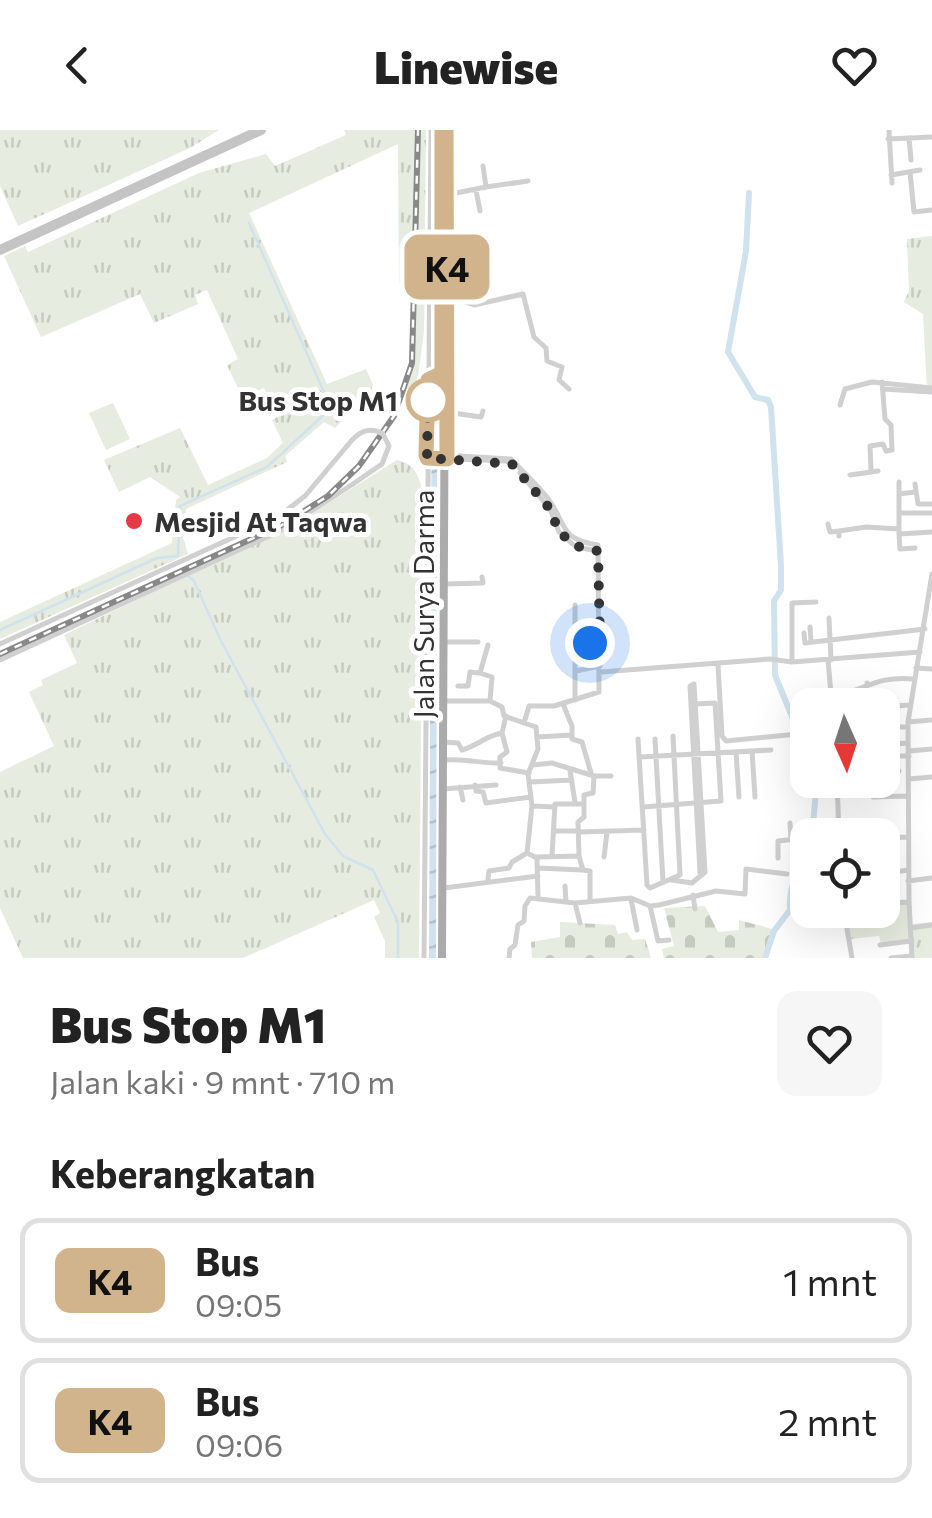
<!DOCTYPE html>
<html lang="id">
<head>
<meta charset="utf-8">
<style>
	body { margin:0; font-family:Commissioner,sans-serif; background:#f6f6f6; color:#222; height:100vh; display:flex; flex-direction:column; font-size:38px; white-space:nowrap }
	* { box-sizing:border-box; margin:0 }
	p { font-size:32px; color:#767676 }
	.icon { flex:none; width:55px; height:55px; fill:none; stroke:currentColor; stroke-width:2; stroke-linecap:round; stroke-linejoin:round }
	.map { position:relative; height:828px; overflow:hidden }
	.panel { display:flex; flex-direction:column; background:#fff; flex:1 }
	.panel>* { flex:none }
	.badge { padding:0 20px; border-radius:15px; font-size:35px; line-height:65px }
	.needle { width:65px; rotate:177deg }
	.tools { position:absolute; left:790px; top:558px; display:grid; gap:20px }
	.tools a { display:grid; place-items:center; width:110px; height:110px; border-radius:20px; background:#fff; box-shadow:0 10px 40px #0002; font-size:50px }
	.you { position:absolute; width:50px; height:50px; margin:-25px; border:8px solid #fff; border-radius:50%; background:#1a73e8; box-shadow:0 0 0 15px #1a73e833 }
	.map>.badge { position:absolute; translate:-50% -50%; box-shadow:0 0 0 5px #fff }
	h2 { padding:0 50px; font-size:38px; line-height:90px }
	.round { display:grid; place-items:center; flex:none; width:105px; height:105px; border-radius:20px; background:#f6f6f6 }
	.summary { display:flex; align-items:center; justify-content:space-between; height:170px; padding:0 50px }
	h1 { font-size:48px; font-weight:800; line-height:75px }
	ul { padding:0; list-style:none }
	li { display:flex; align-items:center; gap:30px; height:125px; margin:0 20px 15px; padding:0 30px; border:5px solid #e0e0e0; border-radius:20px }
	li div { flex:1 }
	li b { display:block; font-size:38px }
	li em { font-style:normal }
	li .badge { min-width:110px; font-weight:700; text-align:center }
	header { display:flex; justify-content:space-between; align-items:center; height:130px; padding:0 50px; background:#fff; font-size:45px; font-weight:800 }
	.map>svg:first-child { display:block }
	.grass { fill:url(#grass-tufts) }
	.cemetery { fill:url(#cemetery-stones) }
	.pitch { fill:#e6ecdf }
	.water { fill:url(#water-waves) }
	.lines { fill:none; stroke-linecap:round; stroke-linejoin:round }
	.stream { stroke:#cfe2ee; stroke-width:2.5 }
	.river { stroke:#cfe2ee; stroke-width:6 }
	.taxiway { stroke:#c4c4c4; stroke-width:10 }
	.minor { stroke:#d0d0d0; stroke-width:5 }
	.major { stroke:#ababab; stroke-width:8 }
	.rail-casing { stroke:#888; stroke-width:6 }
	.rail { stroke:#fff; stroke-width:2.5; stroke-dasharray:8; stroke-linecap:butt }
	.minor-bridge { stroke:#d0d0d0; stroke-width:5 }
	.line-casing { stroke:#fff; stroke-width:22 }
	.line { stroke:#d2b48c; stroke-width:15 }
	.walk { stroke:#333; stroke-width:10; stroke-dasharray:0 18 }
	.stop-dot { fill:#fff; stroke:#d2b48c; stroke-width:5 }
	.poi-dot { fill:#e63946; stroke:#fff; stroke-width:4 }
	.labels { text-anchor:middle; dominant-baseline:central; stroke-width:10; stroke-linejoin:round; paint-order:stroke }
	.stop-label { font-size:28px; font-weight:bold; fill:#333; stroke:#fff; text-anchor:end }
	.poi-label { font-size:28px; font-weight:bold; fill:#333; stroke:#fff; text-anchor:start }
	.street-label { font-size:28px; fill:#333; stroke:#fff }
</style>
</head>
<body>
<header><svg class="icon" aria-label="back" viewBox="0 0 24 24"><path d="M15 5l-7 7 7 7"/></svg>Linewise<svg class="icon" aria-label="heart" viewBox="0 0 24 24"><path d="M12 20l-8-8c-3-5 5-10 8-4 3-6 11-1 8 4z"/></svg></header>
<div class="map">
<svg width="932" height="828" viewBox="0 0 932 828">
	<defs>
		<pattern id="grass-tufts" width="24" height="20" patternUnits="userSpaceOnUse" patternTransform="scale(2.5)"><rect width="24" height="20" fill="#e6ecdf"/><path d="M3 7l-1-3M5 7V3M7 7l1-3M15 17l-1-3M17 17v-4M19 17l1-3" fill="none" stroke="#c6cbc0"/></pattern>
		<pattern id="cemetery-stones" width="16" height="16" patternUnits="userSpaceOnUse" patternTransform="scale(2.5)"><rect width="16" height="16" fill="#e6ecdf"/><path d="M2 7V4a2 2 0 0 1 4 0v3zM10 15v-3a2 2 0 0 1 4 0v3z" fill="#c6cbc0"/></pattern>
		<pattern id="water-waves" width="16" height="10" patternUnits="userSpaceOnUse" patternTransform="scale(2.5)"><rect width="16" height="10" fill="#cfe2ee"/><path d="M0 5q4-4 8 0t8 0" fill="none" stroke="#b2c2cd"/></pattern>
	</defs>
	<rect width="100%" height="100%" fill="#fff"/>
	<path class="grass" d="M0,0H219L190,18L18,96L0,56Z
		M344,0H426L424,201L416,262L406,259L413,233L416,154L399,153L398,14L249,83L327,254L366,239L373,255L371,261L335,298L324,292L285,326L287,332L186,379L183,408L188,424L0,509V492L172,413L176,370L180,367L150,347L119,362L104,330L180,298L208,355L267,328L283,313L272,290L285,283L279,270L271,273L264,258L247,265L240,262L227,235L238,229L207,160L195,165L198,174L154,193L140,164L41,207L4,126L25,116L28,122L199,43L266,24L275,36L346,5Z
		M932,106V260L927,259L923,184L904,172L909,161L907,109Z
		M397,330C416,335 418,345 423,362L419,828H385V811L374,787L380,783L374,770L243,828H23L0,778V642L54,616L29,562L43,555L41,550L77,533L64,505L303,389Z
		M907,771L912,776V794L932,792V828H910L909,812L881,814L879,806L849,809L845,786L882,780L883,774Z"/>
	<path class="cemetery" d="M705,776L718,802L739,800V790L772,799L762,828H664L662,819L674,816L664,778Z
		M560,792L615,795L618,804L627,802L632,810L645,809L651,828H532L531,812L560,807Z"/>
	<path class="pitch" d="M113,273L130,309L106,320L89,283Z"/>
	<path class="water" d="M433,0H438L436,828H429Z"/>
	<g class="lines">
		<path class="stream" d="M188,446L194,451L220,509L325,704L343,726L373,740L398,792V828
			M0,500L157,428L178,426L180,376L267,337L331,278L249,93"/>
		<path class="river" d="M749,63L746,121L728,222L755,267L768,270L771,277L781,436V460L774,471L775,545L808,626
			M812,705L817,650
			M765,828L774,801L790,780C788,759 799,740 802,718L808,714"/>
		<path class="taxiway" d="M0,120L261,0"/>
		<path class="minor" d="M889,0L892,53
			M909,8L911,30
			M888,9L932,7
			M910,42L914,82L932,80
			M891,45L920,40
			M486,57L528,51
			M476,60L480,81
			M446,65L486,57L483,36
			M447,170H459L474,175L523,164L534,207L546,218L547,231L562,237L559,250L569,259
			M883,259L932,262
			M840,275L845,259L872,252L932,258
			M446,282L481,287L483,281
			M444,325L511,329C524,343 539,356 549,370C567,395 559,409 598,415L599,562L554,576H529L524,593
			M427,328L506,331L513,335
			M871,341L870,316L883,314L886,321L892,320L891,295L885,289L882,252
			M520,343L550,379L559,402L576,417L598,421
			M850,345L878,341
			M899,352V364L915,362
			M915,354L918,374H932
			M899,364V404L932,402
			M899,383H932
			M828,394L830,402L839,401
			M899,404L900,419L915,418
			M839,406V401L866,397L899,399
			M446,454L483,453L482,447
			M829,488L831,530
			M810,497L811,512
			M804,503L805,513L925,499
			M445,512H478
			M576,512L600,513
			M0,514L278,387L305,366L347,316
			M488,515L480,543L492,547L490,571L502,577L504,586L536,597L538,619L528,644L532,676L527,723L512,732L509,738L489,741L488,749
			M0,530L282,400L353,354
			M828,530L832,575
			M792,532V473L816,472
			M718,535L722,606L726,611L808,603
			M916,538L932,539
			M576,541L600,536
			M601,542L770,529L792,532L920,522
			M867,553L870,574
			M694,554L690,556L700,742L702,745
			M458,556H468L470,542L480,543
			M832,566C864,562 875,545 913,549
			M575,570V475
			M445,571H490
			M563,574L572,596V609L582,612L591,643
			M883,577L909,575
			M506,586L502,603L507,622L500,627V638L529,643
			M908,592L932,590
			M882,597H908
			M537,607L572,605
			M638,609L647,755L650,758L680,745L673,606
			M655,609L663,752
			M444,612L458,613L462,620
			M893,614L908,613
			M462,620C479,615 487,605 502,603
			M752,621L755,667
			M909,621L932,619
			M736,622L739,667
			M898,626H909
			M640,627L771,620
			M445,630C467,628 481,634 501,633
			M533,635L552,633L594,646L593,663L584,665V687L578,692L579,726L583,740L538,738
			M570,641L575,672
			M882,643L899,641
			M594,646H611
			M909,649L932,647
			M837,650L839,705
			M876,650L879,666
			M530,652L572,650
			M475,655L476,661L483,662L486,673L531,667
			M460,657L463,670
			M443,659L496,655
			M873,667L908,666
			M533,676L555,677
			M643,677L721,671L715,573L695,574
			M790,693L791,710
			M554,701H579
			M579,702L644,700
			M882,708L909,707
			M527,723L537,728L538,767
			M808,723L798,722L795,742L808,745
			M552,726L555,674H584
			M537,727L579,726
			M604,727L607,702
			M778,728V711L797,709L805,700
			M583,740L590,741V770
			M882,744L908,740
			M672,750L692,753L705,742L694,554
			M908,751L932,748
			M565,756L566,772
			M444,758L538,746
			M886,762L888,773L909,772
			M693,765L695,779
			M631,769L637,800
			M575,773L580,793
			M650,776L658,811L669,810
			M910,798L932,795
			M847,799L852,828
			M880,815L911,811
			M424,828L431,0
			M509,828L510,819L515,815L518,795L524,791L525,776L530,768L575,773L631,768L650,776L659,775L716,761L745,764L746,739L787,744
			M891,828L912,826
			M912,828L909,772L908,592L932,444"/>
		<path class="major" d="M442,828L446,0"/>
		<g class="rail-casing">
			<path id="rail" d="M0,524L282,395L328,366L359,336L394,286L412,233L418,0"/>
		</g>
		<use href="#rail" class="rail"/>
		<path class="minor-bridge" d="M347,316C357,303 368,295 383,304L389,316L382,334L353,354"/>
	</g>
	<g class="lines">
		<g class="line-casing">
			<path id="line" d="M442,0V243L428,250L426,325L427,328L447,329L446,0"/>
		</g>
		<use href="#line" class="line"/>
		<path class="walk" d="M428,270L427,328L512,334L550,379L559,402L576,416L598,421L600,513H590"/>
	</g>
	<circle class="stop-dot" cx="428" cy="270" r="20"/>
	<circle class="poi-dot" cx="134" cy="391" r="10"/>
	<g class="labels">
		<g class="stop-label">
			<text x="398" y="270">Bus Stop M1</text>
		</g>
		<g class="poi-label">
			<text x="154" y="391">Mesjid At Taqwa</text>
		</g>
		<g class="street-label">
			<text transform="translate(423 474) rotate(-90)">Jalan Surya Darma</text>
		</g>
	</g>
</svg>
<div class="tools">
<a><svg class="needle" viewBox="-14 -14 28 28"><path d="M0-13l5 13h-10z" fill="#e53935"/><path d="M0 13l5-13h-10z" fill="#767676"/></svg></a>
<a><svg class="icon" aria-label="locate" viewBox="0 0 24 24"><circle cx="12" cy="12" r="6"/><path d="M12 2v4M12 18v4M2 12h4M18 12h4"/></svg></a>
</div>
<div class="you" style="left:590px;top:513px"></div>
<b class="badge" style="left:447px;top:137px;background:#d2b48c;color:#111">K4</b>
</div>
<section class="panel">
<div class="summary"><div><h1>Bus Stop M1</h1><p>Jalan kaki · 9 mnt · 710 m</p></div><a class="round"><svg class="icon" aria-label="heart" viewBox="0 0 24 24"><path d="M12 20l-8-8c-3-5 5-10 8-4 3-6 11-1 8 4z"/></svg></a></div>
<h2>Keberangkatan</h2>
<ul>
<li><span class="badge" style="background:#d2b48c;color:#111">K4</span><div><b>Bus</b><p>09:05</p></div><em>1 mnt</em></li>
<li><span class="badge" style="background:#d2b48c;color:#111">K4</span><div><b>Bus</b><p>09:06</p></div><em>2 mnt</em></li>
</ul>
</section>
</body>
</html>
